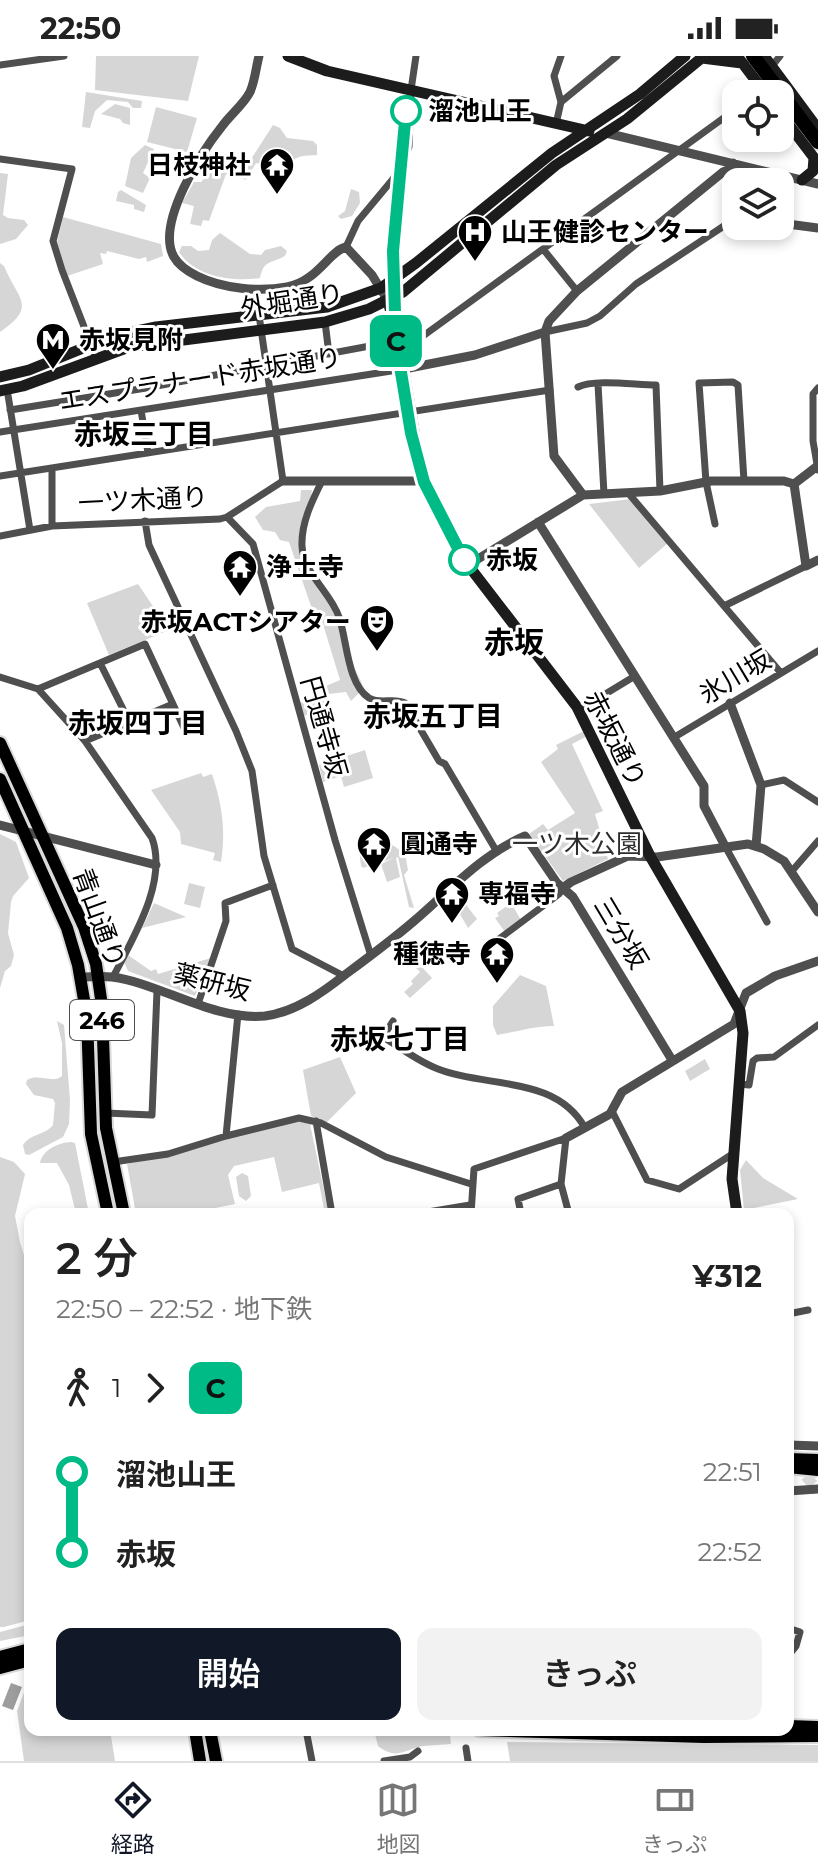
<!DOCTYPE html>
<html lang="ja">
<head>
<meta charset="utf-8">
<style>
	body { margin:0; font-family:Montserrat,"Noto Sans JP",sans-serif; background:#f2f2f2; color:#222; height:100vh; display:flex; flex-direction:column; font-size:30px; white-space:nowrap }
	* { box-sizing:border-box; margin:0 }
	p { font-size:26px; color:#767676 }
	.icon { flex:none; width:44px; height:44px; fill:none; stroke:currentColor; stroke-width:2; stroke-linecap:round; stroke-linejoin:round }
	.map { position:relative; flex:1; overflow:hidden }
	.panel { position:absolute; left:24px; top:1152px; width:770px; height:528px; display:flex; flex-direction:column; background:#fff; border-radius:16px; box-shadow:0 4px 12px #0003 }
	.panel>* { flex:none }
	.badge { padding:0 16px; border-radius:12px; font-size:28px; line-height:52px }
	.fabs { position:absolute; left:722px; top:24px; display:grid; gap:16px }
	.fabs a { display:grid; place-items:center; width:72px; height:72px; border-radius:16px; background:#fff; box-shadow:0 4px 12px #0003; font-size:40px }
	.map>.badge { position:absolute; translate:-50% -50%; box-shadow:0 0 0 4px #fff }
	.legs { display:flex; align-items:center; gap:12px; height:88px; padding:0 32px; font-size:26px }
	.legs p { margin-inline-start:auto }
	.overview { display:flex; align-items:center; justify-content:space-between; height:136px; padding:0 32px }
	h1 { font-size:44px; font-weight:600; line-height:60px }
	.cta { display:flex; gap:16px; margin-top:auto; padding:16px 32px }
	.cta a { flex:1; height:92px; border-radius:16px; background:#111827; color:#fff; font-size:32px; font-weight:600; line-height:92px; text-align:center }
	.cta a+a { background:#f2f2f2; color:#222 }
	ul { padding:0 32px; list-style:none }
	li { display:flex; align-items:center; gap:28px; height:80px; font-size:30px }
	li i { display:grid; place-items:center; width:12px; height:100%; margin:0 10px; background:currentColor }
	li i::after { content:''; width:20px; height:20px; margin:-10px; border:6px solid; border-radius:50%; background:#fff }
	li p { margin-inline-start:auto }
	li:first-child i { background:linear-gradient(#0000 50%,currentColor 0) }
	li:last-child i { background:linear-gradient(currentColor 50%,#0000 0) }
	.status { display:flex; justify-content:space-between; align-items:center; height:56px; padding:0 40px; background:#fff; direction:ltr }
	.status svg { height:22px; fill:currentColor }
	.dock { display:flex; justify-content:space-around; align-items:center; height:112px; border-top:2px solid #e0e0e0; background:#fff; font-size:22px; color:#767676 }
	.dock a { display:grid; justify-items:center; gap:4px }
	.dock .on { color:#111827 }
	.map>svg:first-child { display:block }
	.green { fill:#d6d6d6 }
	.water { fill:#9d9d9d }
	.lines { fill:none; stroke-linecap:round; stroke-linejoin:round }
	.secondary-tunnel { stroke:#d9d9d9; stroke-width:11; stroke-dasharray:11 5.5; stroke-linecap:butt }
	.primary-casing { stroke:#dbdbdb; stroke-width:16 }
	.trunk-casing { stroke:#dbdbdb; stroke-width:16 }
	.motorway-casing { stroke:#dbdbdb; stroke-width:18 }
	.minor { stroke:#4f4f4f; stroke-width:7 }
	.tertiary { stroke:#4f4f4f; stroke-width:9 }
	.secondary { stroke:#1c1c1c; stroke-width:11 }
	.primary { stroke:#000; stroke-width:12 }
	.trunk { stroke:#000; stroke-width:12 }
	.motorway { stroke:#000; stroke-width:14 }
	.primary-bridge-casing { stroke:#dbdbdb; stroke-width:16; stroke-linecap:butt }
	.primary-bridge { stroke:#000; stroke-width:12 }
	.line-1-casing { stroke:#fff; stroke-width:18 }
	.line-1 { stroke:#00bb85; stroke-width:12 }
	.stop-1-dot { fill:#fff; stroke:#00bb85; stroke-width:4 }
	.labels { text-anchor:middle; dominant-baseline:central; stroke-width:6; stroke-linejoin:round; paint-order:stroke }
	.shield { fill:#fff; stroke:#4c4c4c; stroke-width:2 }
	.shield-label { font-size:24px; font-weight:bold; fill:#000 }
	.stop-label { font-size:26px; font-weight:bold; fill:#000; stroke:#fff; text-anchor:start }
	.poi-label { font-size:26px; font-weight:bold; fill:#000; stroke:#fff; text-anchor:start }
	.street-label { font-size:26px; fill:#000; stroke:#fff }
	.park-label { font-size:26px; fill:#2d2d2d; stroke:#fff }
	.neighbourhood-label { font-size:28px; font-weight:bold; fill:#000; stroke:#fff }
	.quarter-label { font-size:30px; font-weight:bold; fill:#000; stroke:#fff }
</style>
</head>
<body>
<div class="status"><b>22:50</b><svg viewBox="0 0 49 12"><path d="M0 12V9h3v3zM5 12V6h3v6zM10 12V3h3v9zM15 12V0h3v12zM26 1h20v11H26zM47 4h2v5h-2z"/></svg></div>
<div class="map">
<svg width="818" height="1705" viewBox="0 0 818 1705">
	<rect width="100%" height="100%" fill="#fff"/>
	<path class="green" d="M96,0H199L188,45L95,34Z
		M86,36L142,45L141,52H133L128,46L107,44L95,55L90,72L82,71Z
		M115,48L130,52V69L123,67L120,63L101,58Z
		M156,51L197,62L187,96L147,86Z
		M273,69L280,72L287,82L313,85L317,89V99C303,100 295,98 287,113L256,107L246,124L226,118L209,165L203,164L201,170L190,168L194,150L182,147L194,126H201L219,108L227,105L244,114Z
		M145,89L154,93L143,117L150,122L143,137L125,130L131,102Z
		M0,117L8,118L3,159L8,162L24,164L28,169L16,183L0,188Z
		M351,133L359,136L360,147L352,160L341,163L338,160L345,155Z
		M121,134L146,149L144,156L134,153V149L116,145L118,136Z
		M63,161L161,188L163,200L147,206L146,201L139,203L107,195L106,198L100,197L103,208L67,220L57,186Z
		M220,177L250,198L261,199L265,194L281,190L287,195L285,200C271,208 264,203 260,222C233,226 195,221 179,196L182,190H191L198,195L209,194L212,184Z
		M0,207L4,210C18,244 38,250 0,276Z
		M301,434H312L304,487L310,510L336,546L349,600L364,632L351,645L346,636L328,638L326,630L340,624L319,555L313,556L289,486L280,484L275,476L263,474L255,461L266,451L300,445Z
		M631,443L668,487L639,512L589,448Z
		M138,528L169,574L109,599L87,547Z
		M328,641L331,653L303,660L299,647Z
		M586,674L589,679L572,688L603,755L595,758L608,803L563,825L529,778L543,768L548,774L575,757L541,706L558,693L556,689Z
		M365,694L373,722L344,731L341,720L323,726L319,709Z
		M201,717L203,721L212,718C222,748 226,774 221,806L213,804L215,797L181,788L180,776L151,734Z
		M0,778L16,786L29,822L13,840L11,846L8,877L14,899L11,910L5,915L0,932Z
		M380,786L394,790L405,798L408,814L404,819L414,852L409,851L398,801L396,802L400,821L387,826L381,808L394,802L363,812L361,810L359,793Z
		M189,827L205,831L200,852L184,848Z
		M457,837L477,863L468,872L451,843Z
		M154,847L186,861L142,872Z
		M511,847L521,864L505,876L495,862L499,860L497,857Z
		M400,887L432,922L410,942L404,936L413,928L411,925L420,916L406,901L402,904L392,893Z
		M128,899L151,915L156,913L158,918L211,902L195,940L128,915L124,906Z
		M520,919L546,930L554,970C533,970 517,976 497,979L493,969V950Z
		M57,965L64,969L70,1044L69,1068L63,1081L29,1099L25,1098L23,1089C31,1077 44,1080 53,1069L55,1047L53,1043L34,1039L26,1028L27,1024C39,1017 52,1028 62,1020V987Z
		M340,1001L356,1037L326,1067L311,1060L303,1014Z
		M705,1003L710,1013L690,1025L685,1015Z
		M298,1065L310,1068L329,1158H325L319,1127L282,1136L274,1101L234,1110L228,1119L235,1148L186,1158H136L127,1108Z
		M71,1086L75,1087L89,1158H76L69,1129L57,1107H40C43,1093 58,1087 71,1086Z
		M0,1101L14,1106L25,1118L15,1160L20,1186L30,1219V1564L4,1571H0Z
		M746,1104L763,1122L798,1143L744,1154L740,1114Z
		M242,1117L248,1120L251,1140L246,1145L239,1140L236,1121Z
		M30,1568V1579L0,1585V1576Z
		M30,1621V1674H110L115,1705H24L17,1655Z
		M374,1674H396L403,1677C416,1670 437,1673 450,1679L451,1688C442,1689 432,1689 423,1690C405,1693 397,1705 378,1690Z
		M507,1686L818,1689V1705H510Z"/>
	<path class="water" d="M11,1627L22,1631L13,1654L2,1650Z"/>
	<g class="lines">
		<path class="secondary-tunnel" d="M806,1420L818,1435"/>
		<g class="primary-casing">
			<path id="primary" d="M0,1601L30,1593
				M0,1612L30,1604
				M788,1670L818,1671
				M479,1674L704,1681L818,1680"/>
		</g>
		<g class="trunk-casing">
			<path id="trunk" d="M0,687L84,871L96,908L102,950L106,1072L124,1158
				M0,723L67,872L78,909L87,961L91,1078L108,1158
				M195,1674L200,1705
				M210,1674L216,1705"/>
		</g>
		<g class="motorway-casing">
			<path id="motorway" d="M753,0L818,86"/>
		</g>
		<path class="minor" d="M0,9L64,0
			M772,10L780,0
			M561,46L617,0
			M556,68L561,46L554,20L561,0
			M0,103L72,113L53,185L62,214L97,304
			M346,191L358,165L393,123L409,91L411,34L416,0
			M543,193L577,235
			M325,266L329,298
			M545,276L587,267L600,260L636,228L736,162
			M598,328L604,438
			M578,331C595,323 635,329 656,329L660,435
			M818,332L813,338V385L818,414
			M7,333L30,474
			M10,354L146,332L423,280L736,53
			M141,354L148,397
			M0,376L404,313
			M52,412V470
			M0,420L550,334
			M322,425C312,445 301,467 302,490C303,517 331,537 339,561C347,583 347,628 369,642C381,649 393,641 405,647L439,705L445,708L497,796
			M629,438L724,550L806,510
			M227,461L253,488L335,784L371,900
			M145,465L149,489L236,675L252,715L264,800L292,893L344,920
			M715,468L706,426L699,327L733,326L738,329L744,425
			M0,480L52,470L220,463L227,461L283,425L259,259
			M724,550L781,617
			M100,607L130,667
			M0,621L38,633L85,685L152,782C168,826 133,882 113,921
			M38,633L145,588L185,674
			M579,654L635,620
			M673,682L818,595
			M85,685L173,648
			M761,729L784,724L818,746
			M725,790L767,866
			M792,815L818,785
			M499,883L559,838L564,831
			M198,948L226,865L225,847L273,829
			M393,965L383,981C401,992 419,1006 438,1013C486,1032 556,1019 585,1072
			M740,1028L749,1029L753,1005L757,1002L774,1001L818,969
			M612,1055L647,1124L679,1133L734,1097
			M105,1057L152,1059L157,935
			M316,1065L332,1158
			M226,1080L238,958
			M113,1106L168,1098L226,1080L299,1062L321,1067L386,1101L471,1128
			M416,1158L470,1149
			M471,1158L474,1113L566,1082L561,1128L569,1158
			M521,1158L518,1143L561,1128
			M788,1258L808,1254
			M788,1572L800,1576L796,1590L788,1600
			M306,1674L312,1705
			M254,1676L266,1674
			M466,1692L468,1705
			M384,1705L410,1701L418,1695"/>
		<path class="tertiary" d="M259,0C256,11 255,25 250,36C244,48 231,58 223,69C202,95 155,168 174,201C179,210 189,216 197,220C223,233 260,236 287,231C318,225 329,195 346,191L372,219L388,245
			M606,77L818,128
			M733,107L731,113L723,116L577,235L549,265L545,276L554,400L583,439L660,435L711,425H784L794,428
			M731,113L736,121V162
			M780,167L818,172
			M404,313L475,299L545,276
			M816,411L794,428L806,510L818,504
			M283,425H415L422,423
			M538,466L704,730V750L725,790
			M468,509L583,439
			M730,647L761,729L756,790
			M0,769L156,809
			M564,831L571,826L628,800L657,801L748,788L764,793L784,805L818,856
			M81,921C91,921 102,920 112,921C160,927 213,965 265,960C296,956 323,936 346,918C369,901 392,884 414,865C448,836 482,798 525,780L557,827L573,841L672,1004
			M566,1082L610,1058L622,1036L734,968L746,937L775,920L818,905
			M788,1389L818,1390
			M788,1435L818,1433"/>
		<path class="secondary" d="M288,0L327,15L589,75
			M737,0L766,38
			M764,0L818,73
			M702,2L742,7
			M780,57L818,107
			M802,124L813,115L814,102
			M388,245L399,286L422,423L468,509L577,651L650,800L740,955L743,977L732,1123L737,1158
			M0,321L29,314L113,280L156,271L327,251L381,232L416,207L552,97L640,38L685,0
			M0,335L23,330L129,291L325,266L369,253L403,236L556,109L627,63L704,0"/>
		<use href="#primary" class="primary"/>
		<use href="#trunk" class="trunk"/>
		<use href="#motorway" class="motorway"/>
		<g class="primary-bridge-casing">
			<path id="primary-bridge" d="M788,1403L818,1404
				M788,1411L818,1414"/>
		</g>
		<use href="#primary-bridge" class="primary-bridge"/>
	</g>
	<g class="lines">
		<g class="line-1-casing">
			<path id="line-1" d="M406,55L393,195L396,286L411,377L424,426L464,504"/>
		</g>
		<use href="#line-1" class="line-1"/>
	</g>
	<defs>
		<g id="temple-pin" transform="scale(1.8)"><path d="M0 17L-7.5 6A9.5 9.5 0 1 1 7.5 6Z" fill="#000" stroke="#fff"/><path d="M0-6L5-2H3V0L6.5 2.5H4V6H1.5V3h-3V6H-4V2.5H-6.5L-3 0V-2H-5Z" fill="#fff"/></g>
		<g id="hospital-pin" transform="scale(1.8)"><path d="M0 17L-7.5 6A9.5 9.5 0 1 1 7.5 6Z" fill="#000" stroke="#fff"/><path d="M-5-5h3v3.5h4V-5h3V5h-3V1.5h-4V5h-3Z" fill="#fff"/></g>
		<g id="metro-pin" transform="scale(1.8)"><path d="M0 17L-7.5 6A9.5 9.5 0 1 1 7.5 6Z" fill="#000" stroke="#fff"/><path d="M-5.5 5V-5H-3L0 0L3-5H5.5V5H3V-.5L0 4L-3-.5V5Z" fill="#fff"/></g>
		<g id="theatre-pin" transform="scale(1.8)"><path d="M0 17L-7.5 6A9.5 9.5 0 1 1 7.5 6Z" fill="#000" stroke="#fff"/><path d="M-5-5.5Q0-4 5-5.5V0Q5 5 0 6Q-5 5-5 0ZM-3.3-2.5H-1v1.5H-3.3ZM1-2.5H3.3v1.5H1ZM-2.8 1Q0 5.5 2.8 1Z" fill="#fff"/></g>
	</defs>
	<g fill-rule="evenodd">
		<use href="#temple-pin" x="277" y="109"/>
		<use href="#hospital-pin" x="475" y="176"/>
		<use href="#metro-pin" x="53" y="284"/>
		<use href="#temple-pin" x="240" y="511"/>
		<use href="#theatre-pin" x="377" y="566"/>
		<use href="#temple-pin" x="374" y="788"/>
		<use href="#temple-pin" x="452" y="838"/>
		<use href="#temple-pin" x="497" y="898"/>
	</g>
	<g class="stop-1-dot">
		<circle cx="406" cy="55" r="14"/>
		<circle cx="464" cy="504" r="14"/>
	</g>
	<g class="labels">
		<rect class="shield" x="70" y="944" width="64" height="40" rx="6"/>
		<g class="shield-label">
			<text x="102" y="964">246</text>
		</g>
		<g class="stop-label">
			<text x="428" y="55">溜池山王</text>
			<text x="486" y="504">赤坂</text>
		</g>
		<g class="poi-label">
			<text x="251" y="109" text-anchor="end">日枝神社</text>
			<text x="501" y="176">山王健診センター</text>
			<text x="79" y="284">赤坂見附</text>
			<text x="266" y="511">浄土寺</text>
			<text x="351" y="566" text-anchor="end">赤坂ACTシアター</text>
			<text x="400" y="788">圓通寺</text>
			<text x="478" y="838">専福寺</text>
			<text x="471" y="898" text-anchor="end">種徳寺</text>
		</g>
		<g class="street-label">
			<text transform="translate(292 245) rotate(-9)">外堀通り</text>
			<text transform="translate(200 323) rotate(-9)">エスプラナード赤坂通り</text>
			<text transform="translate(143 444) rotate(-3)">一ツ木通り</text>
			<text transform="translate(735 621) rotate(-31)">氷川坂</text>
			<text transform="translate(324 671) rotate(74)">円通寺坂</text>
			<text transform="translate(615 683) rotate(63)">赤坂通り</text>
			<text transform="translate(99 862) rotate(70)">青山通り</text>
			<text transform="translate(621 877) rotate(59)">三分坂</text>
			<text transform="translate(212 926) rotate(14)">薬研坂</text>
		</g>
		<g class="park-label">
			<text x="577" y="788">一ツ木公園</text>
		</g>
		<g class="neighbourhood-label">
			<text x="144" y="378">赤坂三丁目</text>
			<text x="433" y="660">赤坂五丁目</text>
			<text x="138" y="667">赤坂四丁目</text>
			<text x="400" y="983">赤坂七丁目</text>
		</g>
		<g class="quarter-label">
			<text x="514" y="586">赤坂</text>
		</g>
	</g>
</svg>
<div class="fabs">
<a><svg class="icon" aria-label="locate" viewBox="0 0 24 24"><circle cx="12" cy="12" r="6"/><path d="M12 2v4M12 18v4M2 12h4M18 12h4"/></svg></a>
<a><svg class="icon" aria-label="layers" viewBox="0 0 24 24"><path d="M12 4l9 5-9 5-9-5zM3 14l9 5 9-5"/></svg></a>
</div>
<b class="badge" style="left:396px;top:285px;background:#00bb85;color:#111">C</b>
<section class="panel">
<div class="overview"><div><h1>2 分</h1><p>22:50 – 22:52 · 地下鉄</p></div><b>¥312</b></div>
<div class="legs"><svg class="icon" aria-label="walk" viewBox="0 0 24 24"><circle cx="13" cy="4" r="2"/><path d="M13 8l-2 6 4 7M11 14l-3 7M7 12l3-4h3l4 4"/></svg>1<svg class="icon" aria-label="forward" viewBox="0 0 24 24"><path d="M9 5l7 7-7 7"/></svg><b class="badge" style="background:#00bb85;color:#111">C</b></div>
<ul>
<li><i style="color:#00bb85"></i><b>溜池山王</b><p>22:51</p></li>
<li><i style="color:#00bb85"></i><b>赤坂</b><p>22:52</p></li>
</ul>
<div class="cta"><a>開始</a><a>きっぷ</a></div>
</section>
</div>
<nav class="dock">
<a class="on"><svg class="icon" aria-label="directions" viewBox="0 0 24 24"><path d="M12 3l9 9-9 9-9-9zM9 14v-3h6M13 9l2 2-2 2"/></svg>経路</a>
<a><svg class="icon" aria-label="map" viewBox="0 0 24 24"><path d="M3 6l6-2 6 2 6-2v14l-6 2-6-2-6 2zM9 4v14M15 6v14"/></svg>地図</a>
<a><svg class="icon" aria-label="tickets" viewBox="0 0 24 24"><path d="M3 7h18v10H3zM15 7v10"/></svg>きっぷ</a>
</nav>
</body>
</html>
